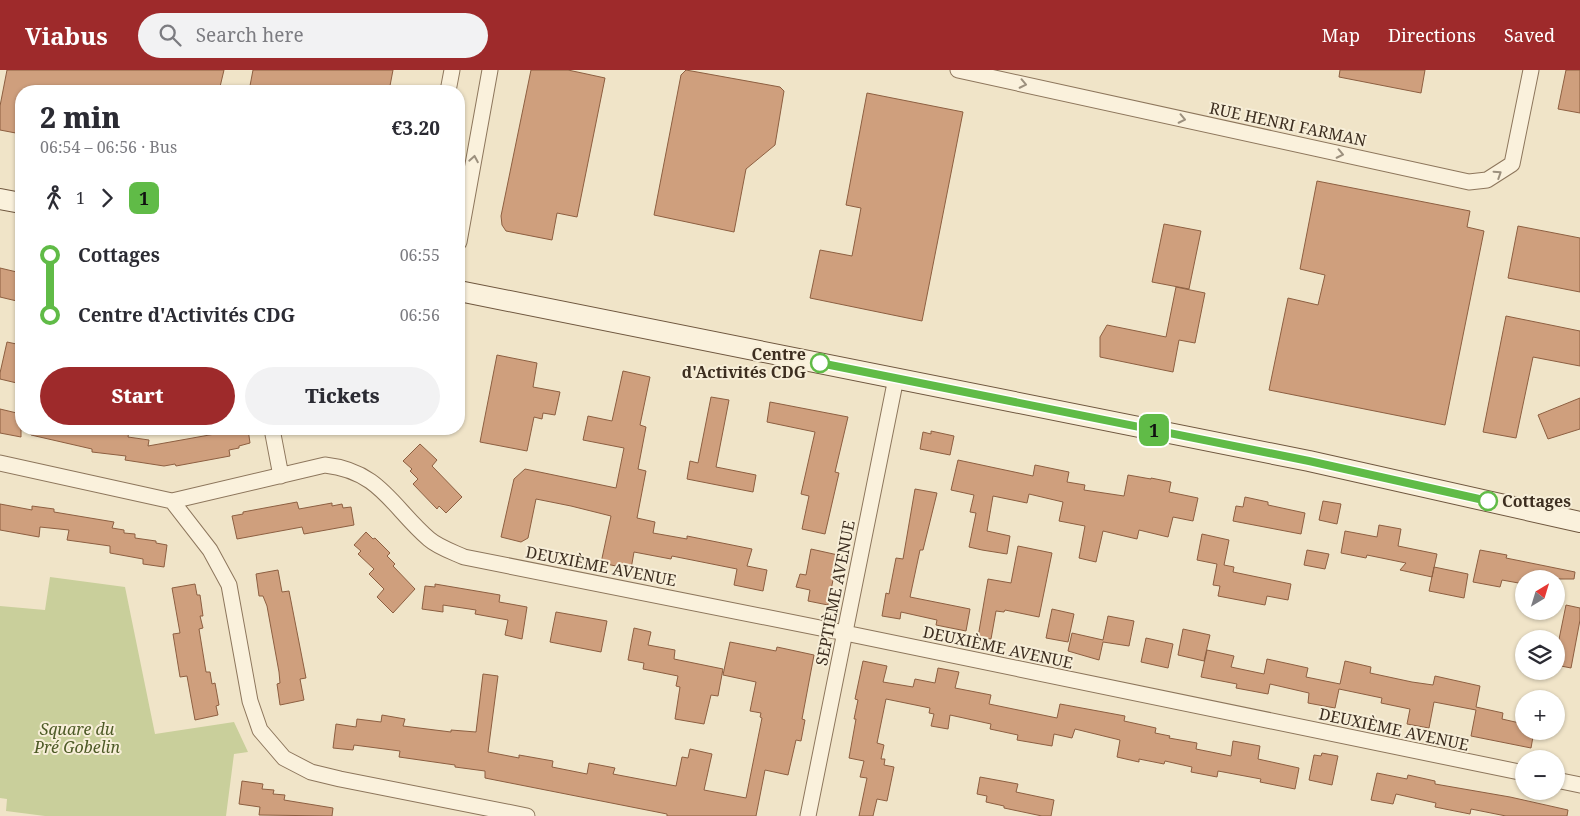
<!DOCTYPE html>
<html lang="en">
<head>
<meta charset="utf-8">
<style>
	body { margin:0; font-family:"Noto Serif",serif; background:#f2f2f3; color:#2b2b33; height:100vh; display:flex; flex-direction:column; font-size:19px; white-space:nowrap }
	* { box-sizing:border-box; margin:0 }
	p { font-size:16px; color:#7c7c81 }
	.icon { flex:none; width:28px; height:28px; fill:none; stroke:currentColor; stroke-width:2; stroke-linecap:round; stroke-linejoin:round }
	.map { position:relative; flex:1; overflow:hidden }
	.side { position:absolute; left:15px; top:15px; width:450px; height:350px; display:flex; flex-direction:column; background:#fff; border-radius:20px; box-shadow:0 1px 4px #0004 }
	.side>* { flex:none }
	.badge { padding:0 10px; border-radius:8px; font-size:18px; line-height:32px }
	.needle { width:32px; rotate:38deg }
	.tools { position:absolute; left:1515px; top:500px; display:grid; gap:10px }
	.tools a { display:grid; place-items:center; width:50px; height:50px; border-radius:50%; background:#fff; box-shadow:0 1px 4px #0004; font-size:25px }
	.map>.badge { position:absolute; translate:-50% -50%; box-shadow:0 0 0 2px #fff }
	.legs { display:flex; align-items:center; gap:8px; height:55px; padding:0 25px; font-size:16px }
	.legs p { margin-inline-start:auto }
	.summary { display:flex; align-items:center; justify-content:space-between; height:85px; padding:0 25px }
	h1 { font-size:28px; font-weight:800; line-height:38px }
	.action { display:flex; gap:10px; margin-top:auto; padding:10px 25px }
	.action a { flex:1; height:58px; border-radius:30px; background:#9e2a2b; color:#fff; font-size:20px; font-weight:800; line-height:58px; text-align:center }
	.action a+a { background:#f2f2f3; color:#2b2b33 }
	ul { padding:0 25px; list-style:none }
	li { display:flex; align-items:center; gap:18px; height:60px; font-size:19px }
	li i { display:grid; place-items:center; width:8px; height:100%; margin:0 6px; background:currentColor }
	li i::after { content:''; width:12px; height:12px; margin:-6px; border:4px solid; border-radius:50%; background:#fff }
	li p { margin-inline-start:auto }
	li:first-child i { background:linear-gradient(#0000 50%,currentColor 0) }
	li:last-child i { background:linear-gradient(currentColor 50%,#0000 0) }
	header { display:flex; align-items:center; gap:30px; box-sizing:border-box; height:70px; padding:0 25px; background:#9e2a2b; color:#fff }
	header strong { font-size:24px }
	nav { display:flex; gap:28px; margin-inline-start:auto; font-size:18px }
	.search { width:350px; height:45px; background:#f2f2f3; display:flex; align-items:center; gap:12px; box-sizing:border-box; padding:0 18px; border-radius:28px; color:#7c7c81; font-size:19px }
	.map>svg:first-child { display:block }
	.green { fill:#c9cf9b }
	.building { fill:#cf9f7d; stroke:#8d5f41 }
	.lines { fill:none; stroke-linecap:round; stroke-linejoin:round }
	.minor-casing { stroke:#8d765c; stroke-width:17 }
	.secondary-casing { stroke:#6f573f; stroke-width:22 }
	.minor { stroke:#faf1dc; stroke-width:15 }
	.secondary { stroke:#faf1dc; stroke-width:20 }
	.oneway { stroke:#9c907e }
	.line-1-casing { stroke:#fff; stroke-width:11 }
	.line-1 { stroke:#60bb47; stroke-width:8 }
	.stop-1-dot { fill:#fff; stroke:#60bb47; stroke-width:2.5 }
	.labels { text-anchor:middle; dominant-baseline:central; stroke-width:4; stroke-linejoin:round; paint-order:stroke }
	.street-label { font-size:16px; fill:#3d2e20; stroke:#f7eed8 }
	.stop-label { font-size:16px; font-weight:bold; fill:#3d2e20; stroke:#f7eed8; text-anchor:end }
	.park-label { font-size:16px; font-style:italic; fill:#4d5a26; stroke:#f7eed8 }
</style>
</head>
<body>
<header>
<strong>Viabus</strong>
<div class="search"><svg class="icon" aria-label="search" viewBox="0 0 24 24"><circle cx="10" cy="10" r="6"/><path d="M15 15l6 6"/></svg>Search here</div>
<nav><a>Map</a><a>Directions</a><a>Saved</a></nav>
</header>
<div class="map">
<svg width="1580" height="746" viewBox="0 0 1580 746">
	<rect width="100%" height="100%" fill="#f0e4c8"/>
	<path class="green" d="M50,507L125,517L155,664L234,652L248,682L234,684L226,746H45L6,741L7,729L0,728V536L45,540Z"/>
	<path class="building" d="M7,0H224L219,21H21V64L0,60V36Z
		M253,0H393L389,21H249Z
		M531,0H568L605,8L577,147L557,143L552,170L506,161L502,155L501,146Z
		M686,0L780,17L784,21L775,75L746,99L734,162L654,145L681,5Z
		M1340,0H1425L1421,23L1339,7Z
		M1566,0H1580V43L1558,39Z
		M867,23L963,42L922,251L810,228L820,180L852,186L861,138L846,135Z
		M1317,111L1470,141L1467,157L1484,161L1445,355L1269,320L1288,228L1318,235L1325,205L1300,199Z
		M1164,154L1201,161L1189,219L1152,212Z
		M1518,156L1580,168V222L1508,208Z
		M0,198L21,203V232L0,227Z
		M1176,217L1205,223L1195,273L1179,270L1173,302L1100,287V267L1107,255L1166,267Z
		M1506,246L1580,261V296L1533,287L1516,368L1483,362Z
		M7,272L21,275V314L0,309V303Z
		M497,285L537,293L533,317L560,322L555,345L543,343L542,349L534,347L527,381L480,372Z
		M623,301L650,307L640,355L646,357L638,399L646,401L637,448L655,452L653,463L687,469V466L752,479L747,496L767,500L763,521L734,515L737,499L672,486L671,489L634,482L631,499L601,493L611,446L571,436L536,429L528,468L521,472L501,467L514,409L525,399L616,418L624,378L583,370L588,346L612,351Z
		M711,327L729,330L716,397L756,405L753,422L687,409L690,391L698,393Z
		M1580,328V359L1548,369L1538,345Z
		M770,332L848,347L835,402L839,403L825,464L802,459L809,426L801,424L815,362L767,352Z
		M0,339L21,344V367L0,363Z
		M31,359H116L129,361L128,367L149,370L148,376L226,362L225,359H248L250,373L239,376V378L229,380L230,386L176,396L175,394L164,396L125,390L126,386L92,382V379L31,365Z
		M931,361L954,366L950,385L920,379L923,362L931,364Z
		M420,374L437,390L432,396L462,427L446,443L439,436L437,439L413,414L418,409L410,401L412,399L403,391Z
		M958,390L1033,406L1035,395L1069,402L1067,412L1085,415L1084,420L1124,426L1128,405L1151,409V408L1171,412L1169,422L1198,428L1193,451L1173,447L1168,467L1139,460L1137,469L1103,461L1096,492L1079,488L1085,456L1059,451L1063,432L1029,424L1027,433L993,426L987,461L1010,466L1007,484L982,480L969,477L976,443L970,442L974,425L951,420Z
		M915,419L937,423L923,480H920L910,527L970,539L966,561L936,555L937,550L901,542L900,549L882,546L886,523L889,524L896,488L903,489Z
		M1245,427L1268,432V435L1305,443L1301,464L1233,451L1236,436L1243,437Z
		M1323,431L1341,434L1337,454L1319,450Z
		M297,432L299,439L332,433V436L342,434L343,438L351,437L354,455L304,464L302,457L237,469L232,446L243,444V442Z
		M0,434L32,440V436L54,439V442L114,452L112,458L124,460V463L135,464V468L156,471V473L167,475L164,497L143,494V489L110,483V476L67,470L69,460L40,457L39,467L0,460Z
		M1379,455L1401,459L1398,476L1437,484L1432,507L1400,500L1406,493L1367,485L1366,488L1341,483L1345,461L1377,467Z
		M366,462L373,469L375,468L390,483L387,486L395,494L393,496L415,519L393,543L377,527L384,519L369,504L374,499L358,484L361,481L354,475Z
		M1202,464L1229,470L1224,495L1234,497L1233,502L1291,514L1288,530L1267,526L1265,535L1218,526L1220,516L1213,515L1217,494L1197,490Z
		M1018,476L1052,483L1039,547L1005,540L1004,542L996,541L991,569L978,567L988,509L1011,513Z
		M811,479L838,485L828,535L808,531L810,520L796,517L800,504L806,505Z
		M1307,480L1329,484L1325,499L1304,495Z
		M1480,480L1507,485L1506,488L1575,502L1574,509H1524V514L1502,510L1500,517L1473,512Z
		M1434,497L1468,504L1464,528L1429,521Z
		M278,500L282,522L289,521L306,608L300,609L304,630L280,635L277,614L280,613L279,602L267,536L263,526H259L256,504Z
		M195,514L197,525H200L203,546H200L203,558L199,559L206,602H210L212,614L215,613L219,635L216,636L218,645L195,650L187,606L180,607L173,564L180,563L172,518Z
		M435,514L500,525L499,532L527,537L522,569L505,565L508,550L475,544L476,540L443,535V542L422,539L425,516L435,517Z
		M1566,535L1580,538V550L1571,598L1556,595V584Z
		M1052,539L1074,544L1068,572L1046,568Z
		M556,542L607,551L601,582L550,572Z
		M1108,546L1134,551L1129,576L1103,572L1099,590L1068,581L1072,563L1103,570Z
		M634,558L651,562L648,575L675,580L674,589L723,599L718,626L711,625L704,654L675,649L680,617L676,616L678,606L643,599L644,593L628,590Z
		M1183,559L1210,565L1204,591L1178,585Z
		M1146,568L1173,574L1168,598L1141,592Z
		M730,572L776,581L777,577L814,585L802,649L805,650L801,671L796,670L788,705L765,700L756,746H667V744L485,708V701L455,697V695L399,687L400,681L354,675L353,680L333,678L336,654L356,657L357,649L381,652L382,645L405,649L403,656L451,662V660L476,662L483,604L498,606L488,682L519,688V685L553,691L552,697L587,704L589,693L615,698L613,704L676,716L682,687L688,688L690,679L712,684L704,720L746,728L762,648L760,647L761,643L750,641L756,612L723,605Z
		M1207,580L1234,586L1231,597L1264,604L1267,589L1308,598L1306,607L1340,614L1345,591L1371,597L1370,603L1412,612L1433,615L1435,606L1480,616L1476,637L1503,643L1502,649L1524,654V661H1534L1531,678L1471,666L1476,640L1434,632L1429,658L1407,654L1410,639L1381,633L1382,628L1339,619L1335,638L1308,633L1309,623L1270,614L1268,624L1236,618L1237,614L1201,607Z
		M863,591L887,596L883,612L913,617L915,609L935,613L938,598L959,602L955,618L991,625L989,634L1057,648L1060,634L1125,646L1124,651L1156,658L1155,663L1170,666L1169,668L1197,673L1196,679L1231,686L1233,671L1260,676L1258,689L1299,698L1295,719L1260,712L1261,709L1218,701L1217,707L1191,702L1192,697L1165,691L1164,694L1139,689V692L1117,687L1120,670L1075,659L1072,668L1054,664L1052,676L1017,670L1018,665L990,659L991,654L950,645L948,659L931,656L934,644L929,643L930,638L886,629L877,673L884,675L881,689H885L884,695L894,697L887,731L877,729L873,746H859L867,708L860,707L864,691L849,688L856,649H854L858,630L855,629Z
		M1322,683L1338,686L1332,715L1309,710L1314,685L1321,686Z
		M1377,703L1407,709L1408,705L1435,711V714L1510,727L1568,740L1567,746H1506L1471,739L1470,744L1435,737L1436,733L1396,724L1393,734L1371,730Z
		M980,707L1018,714L1016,722L1054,730L1051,746H1042L1004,738V736L986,732L987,726L977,724Z
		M242,711L263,714L262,719L274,720L273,724L285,725L284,730L333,738L332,746L259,745L260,737L239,734Z"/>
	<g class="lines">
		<g class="minor-casing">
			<path id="minor" d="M958,0L1469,112L1487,110L1512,94L1531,0
				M448,21L452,0
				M459,172L490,0
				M272,359L281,406
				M0,393L172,431L325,395C380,401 392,437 429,469C438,477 453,482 464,487L845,563L1524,703
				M172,431L210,480L229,515L250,631L260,660L284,688L311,702L340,709L527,746
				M1556,710L1580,715
				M808,746L896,308"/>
		</g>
		<g class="secondary-casing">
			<path id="secondary" d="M0,129L21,133
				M459,221L1309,391L1580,452"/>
		</g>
		<use href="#minor" class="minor"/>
		<use href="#secondary" class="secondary"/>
	</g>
	<defs><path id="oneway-chevron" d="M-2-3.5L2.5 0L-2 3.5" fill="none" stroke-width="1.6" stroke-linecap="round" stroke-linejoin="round" transform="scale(1.25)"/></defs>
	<g class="oneway">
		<use href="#oneway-chevron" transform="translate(1023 14) rotate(12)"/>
		<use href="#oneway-chevron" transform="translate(1182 49) rotate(12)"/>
		<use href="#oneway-chevron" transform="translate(1340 84) rotate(12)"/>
		<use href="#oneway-chevron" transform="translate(474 89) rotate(-80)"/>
		<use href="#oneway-chevron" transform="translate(1498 104) rotate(-33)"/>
	</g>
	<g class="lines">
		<g class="line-1-casing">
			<path id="line-1" d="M820,293L1309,391L1488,431"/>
		</g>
		<use href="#line-1" class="line-1"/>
	</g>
	<g class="stop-1-dot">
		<circle cx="820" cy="293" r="9"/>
		<circle cx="1488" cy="431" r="9"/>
	</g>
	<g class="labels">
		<g class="street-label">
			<text transform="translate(1288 54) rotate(12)">RUE HENRI FARMAN</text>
			<text transform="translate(601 496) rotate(11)">DEUXIÈME AVENUE</text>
			<text transform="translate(835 523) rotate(-79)">SEPTIÈME AVENUE</text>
			<text transform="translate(998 577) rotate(12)">DEUXIÈME AVENUE</text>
			<text transform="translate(1394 659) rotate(12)">DEUXIÈME AVENUE</text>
		</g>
		<g class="stop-label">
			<text x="806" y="284">Centre<tspan x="806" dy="18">d'Activités CDG</tspan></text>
			<text x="1502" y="431" text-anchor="start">Cottages</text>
		</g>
		<g class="park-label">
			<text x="77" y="659">Square du<tspan x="77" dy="18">Pré Gobelin</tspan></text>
		</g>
	</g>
</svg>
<div class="tools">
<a><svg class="needle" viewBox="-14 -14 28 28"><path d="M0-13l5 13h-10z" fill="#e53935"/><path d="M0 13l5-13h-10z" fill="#7c7c81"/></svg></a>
<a><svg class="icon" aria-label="layers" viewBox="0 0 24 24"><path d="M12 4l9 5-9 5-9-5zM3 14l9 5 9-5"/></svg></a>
<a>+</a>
<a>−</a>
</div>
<b class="badge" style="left:1154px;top:360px;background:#60bb47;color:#111">1</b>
<section class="side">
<div class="summary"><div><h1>2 min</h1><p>06:54 – 06:56 · Bus</p></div><b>€3.20</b></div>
<div class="legs"><svg class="icon" aria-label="walk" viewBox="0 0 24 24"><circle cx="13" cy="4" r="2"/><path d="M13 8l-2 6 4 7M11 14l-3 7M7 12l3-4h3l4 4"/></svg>1<svg class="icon" aria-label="forward" viewBox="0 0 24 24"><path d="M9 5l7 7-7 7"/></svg><b class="badge" style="background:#60bb47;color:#111">1</b></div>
<ul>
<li><i style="color:#60bb47"></i><b>Cottages</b><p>06:55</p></li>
<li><i style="color:#60bb47"></i><b>Centre d'Activités CDG</b><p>06:56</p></li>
</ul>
<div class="action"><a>Start</a><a>Tickets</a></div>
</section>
</div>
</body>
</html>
